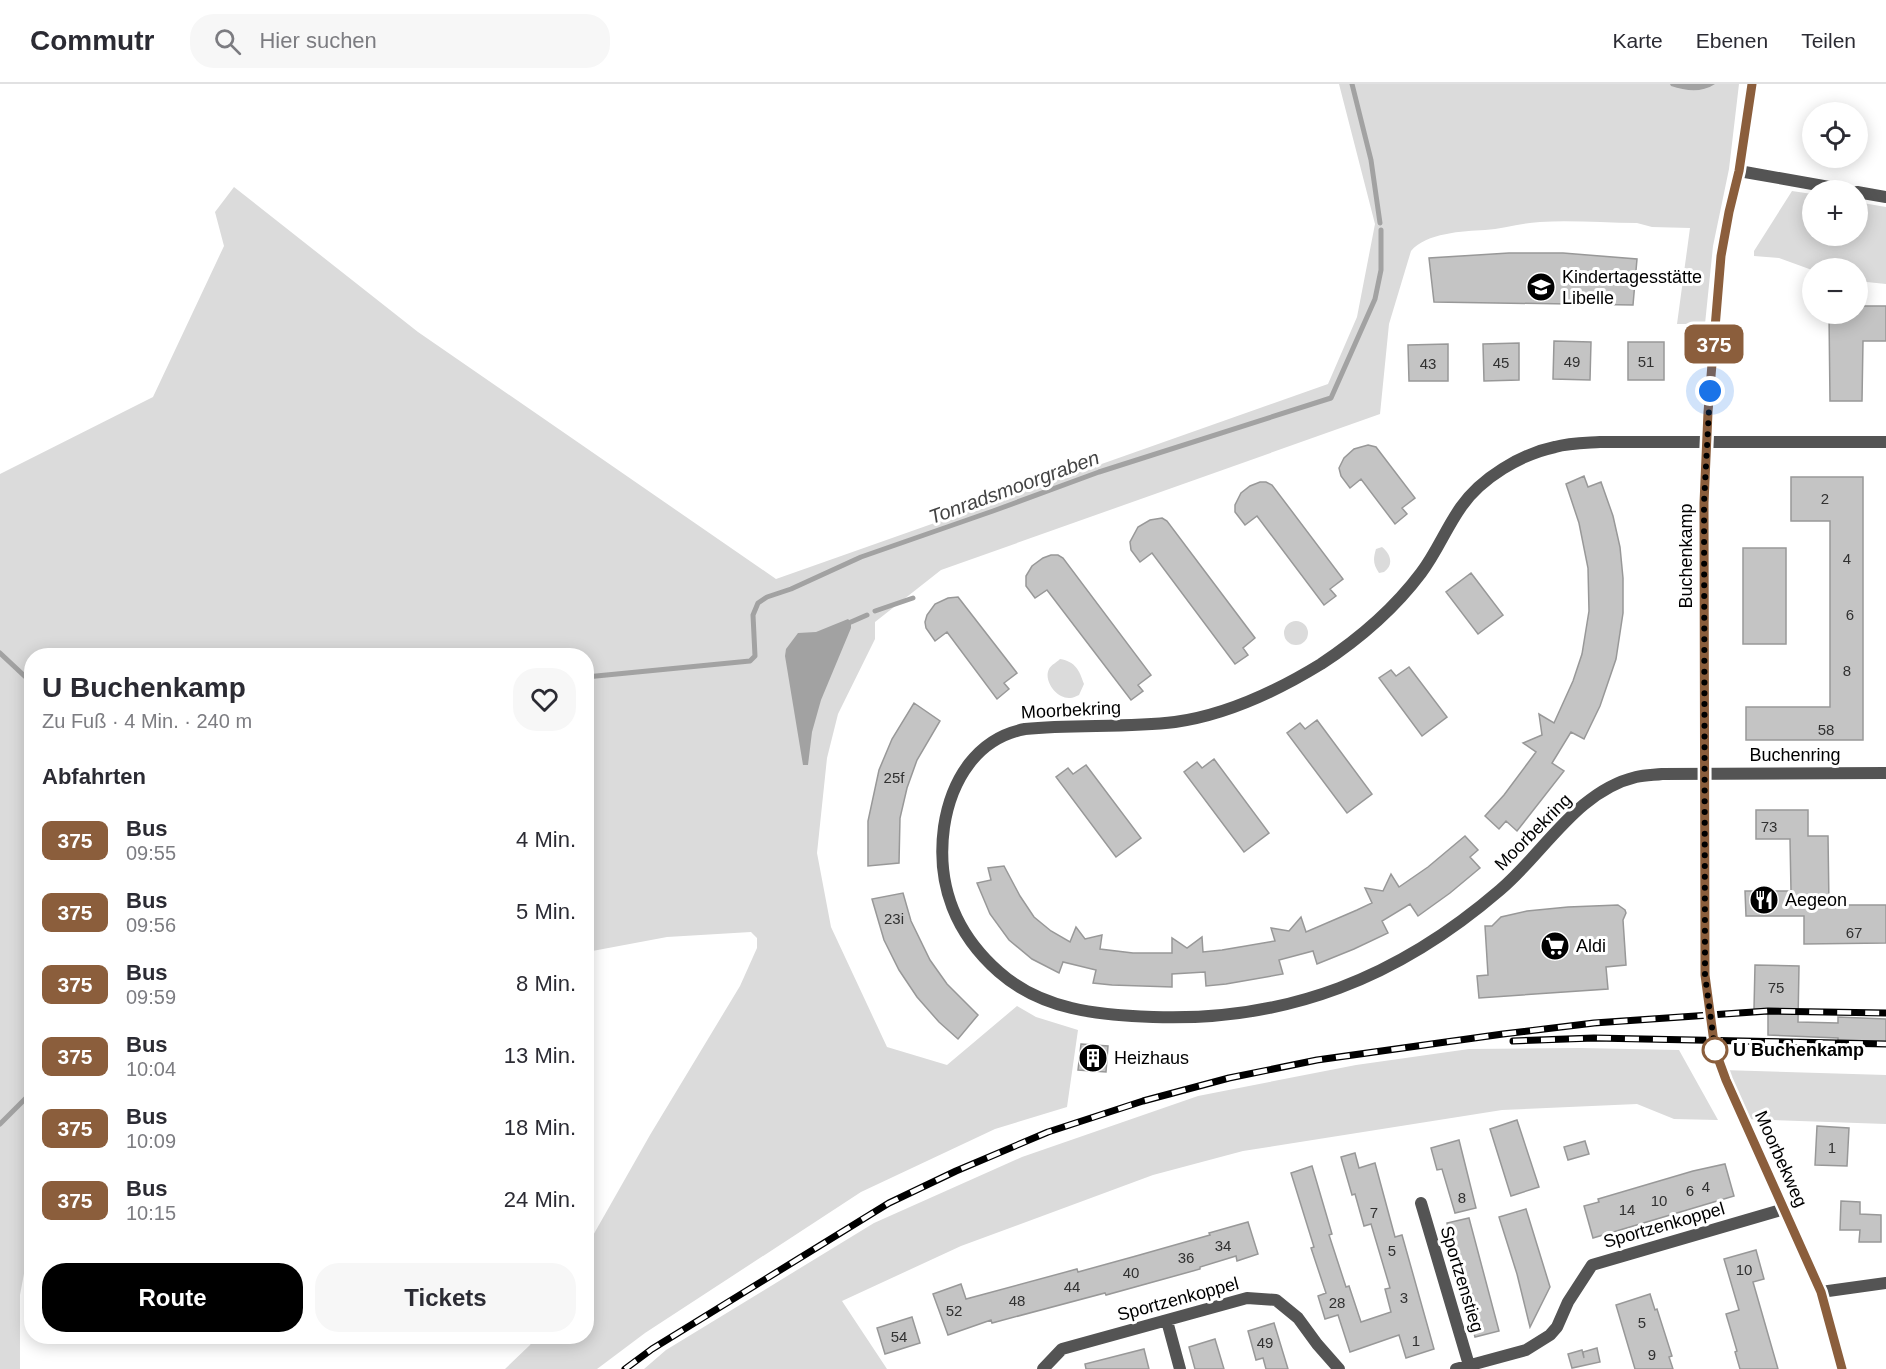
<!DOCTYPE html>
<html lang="de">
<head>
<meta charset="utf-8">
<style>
	body { margin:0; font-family:Arial,sans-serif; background:#f7f7f7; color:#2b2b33; height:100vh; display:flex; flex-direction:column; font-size:22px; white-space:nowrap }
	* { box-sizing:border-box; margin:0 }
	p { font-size:20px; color:#7c7c81 }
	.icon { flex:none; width:33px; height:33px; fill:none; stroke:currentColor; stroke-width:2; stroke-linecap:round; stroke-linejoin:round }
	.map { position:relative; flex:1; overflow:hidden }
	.sheet { position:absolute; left:24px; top:564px; width:570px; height:696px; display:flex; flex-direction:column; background:#fff; border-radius:24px; box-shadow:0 3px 15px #0003 }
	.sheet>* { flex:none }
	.badge { padding:0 12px; border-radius:9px; font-size:21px; line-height:39px }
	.controls { position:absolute; left:1802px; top:18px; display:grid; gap:12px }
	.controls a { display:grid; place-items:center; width:66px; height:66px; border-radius:50%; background:#fff; box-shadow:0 3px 15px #0003; font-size:30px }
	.you { position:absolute; width:30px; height:30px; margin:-15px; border:4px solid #fff; border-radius:50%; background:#1a73e8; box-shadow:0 0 0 9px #1a73e833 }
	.map>.badge { position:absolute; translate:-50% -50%; box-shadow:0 0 0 3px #fff }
	h2 { padding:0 18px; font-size:22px; line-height:54px }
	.round { display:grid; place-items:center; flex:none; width:63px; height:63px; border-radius:24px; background:#f7f7f7 }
	.headline { display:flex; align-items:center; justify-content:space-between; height:102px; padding:0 18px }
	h1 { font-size:28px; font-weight:700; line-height:45px }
	.action { display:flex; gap:12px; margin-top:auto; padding:12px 18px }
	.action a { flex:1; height:69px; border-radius:24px; background:#000; color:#fff; font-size:24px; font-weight:700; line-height:69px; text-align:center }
	.action a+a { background:#f7f7f7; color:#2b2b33 }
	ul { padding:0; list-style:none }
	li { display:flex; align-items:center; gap:18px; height:72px; padding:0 18px }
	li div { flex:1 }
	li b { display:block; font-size:22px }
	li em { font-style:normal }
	li .badge { min-width:66px; font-weight:700; text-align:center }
	header { display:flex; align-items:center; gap:36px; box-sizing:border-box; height:84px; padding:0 30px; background:#fff; border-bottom:2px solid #e1e1e2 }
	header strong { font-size:28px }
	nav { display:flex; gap:33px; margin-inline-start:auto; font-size:21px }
	.search { width:420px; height:54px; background:#f7f7f7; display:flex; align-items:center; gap:15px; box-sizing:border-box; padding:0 21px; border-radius:24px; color:#7c7c81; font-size:22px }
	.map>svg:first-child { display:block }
	.green { fill:#dbdbdb }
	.water { fill:#a2a2a2 }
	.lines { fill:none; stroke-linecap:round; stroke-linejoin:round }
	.stream { stroke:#a2a2a2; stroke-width:5 }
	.building { fill:#c4c4c4; stroke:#989898; stroke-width:1.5 }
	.minor { stroke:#545454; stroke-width:12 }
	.rail-casing { stroke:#000; stroke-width:7 }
	.rail { stroke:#fff; stroke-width:4.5; stroke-dasharray:14; stroke-linecap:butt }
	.line-casing { stroke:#fff; stroke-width:14 }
	.line { stroke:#8b5e3c; stroke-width:9 }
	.walk { stroke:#000; stroke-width:6; stroke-dasharray:0 10.8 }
	.stop-dot { fill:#fff; stroke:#8b5e3c; stroke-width:3 }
	.labels { text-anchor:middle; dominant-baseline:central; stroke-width:6; stroke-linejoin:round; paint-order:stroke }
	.number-label { font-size:15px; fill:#313131 }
	.poi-label { font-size:18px; fill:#000; stroke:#fff; text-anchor:start }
	.street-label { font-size:18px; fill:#000; stroke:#fff }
	.stop-label { font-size:18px; font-weight:bold; fill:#000; stroke:#fff; text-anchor:start }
	.water-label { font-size:20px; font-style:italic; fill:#434343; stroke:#fff }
</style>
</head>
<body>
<header>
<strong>Commutr</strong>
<div class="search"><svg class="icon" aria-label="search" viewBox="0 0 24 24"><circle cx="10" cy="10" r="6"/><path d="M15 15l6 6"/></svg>Hier suchen</div>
<nav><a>Karte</a><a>Ebenen</a><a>Teilen</a></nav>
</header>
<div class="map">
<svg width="1886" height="1285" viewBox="0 0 1886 1285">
	<rect width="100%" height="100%" fill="#fff"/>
	<path class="green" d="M1339,0H1739L1729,85L1713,162L1705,240H1677L1690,144L1652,143L1637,139C1605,139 1572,136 1540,138C1521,139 1503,145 1485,146C1463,147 1426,149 1411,167L1389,240L1380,330L941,486L875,538V555L838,630L827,674L817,769L831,843L887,963L947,981L1017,922L1036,933L1078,946L1067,1023L995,1045L861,1108L645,1249L597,1285H505L530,1261L535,1253L586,1252L587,1162L650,1051L740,902L757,864V854L751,848L667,853L587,868L586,572H32V1147L20,1211V1285H0V390L153,313L224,162L215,128L234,103L418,248L776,495L1328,300L1357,233L1375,140Z
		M1792,107L1812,110V152H1857V118L1886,123V200L1857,197V184L1812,186L1779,174L1754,172V167Z
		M1382,463C1391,470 1394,481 1384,488L1379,489C1373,480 1373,475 1376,465Z
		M1284 549a12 12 0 1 1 24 0a12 12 0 1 1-24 0Z
		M1060,575C1076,578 1079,586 1084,600L1079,611C1076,612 1073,614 1070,614C1057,615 1043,597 1049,585C1051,581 1057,578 1060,575Z
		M1580,964L1679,966L1718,1036L1674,1035L1637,1020L1502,1026L1243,1067L1153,1091L961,1162L842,1217L887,1285H644L666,1266L874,1139L1022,1073L1198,1012L1356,981L1469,965Z
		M1722,986L1886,991V1040L1744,1035Z"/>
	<path class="water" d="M1670,0H1715C1701,9 1687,7 1671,2Z
		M848,535L851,538V544L821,616L812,648L808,681H803L785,572L786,565L798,549L816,548Z"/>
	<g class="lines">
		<path class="stream" d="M1352,0L1371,76L1380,139
			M875,527L913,514
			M851,538L867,531
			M0,569L32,599
			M586,593L750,577L755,572L753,531L758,519L767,513L791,505L861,473L993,427L1099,388L1331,314L1375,215L1381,186V146
			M0,1040L32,1008"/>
	</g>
	<path class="building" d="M1509,169H1563L1637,175L1633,221L1434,218L1429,174Z
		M1857,222H1886V257H1863L1862,317H1830L1829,230H1857Z
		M1554,257L1591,258L1590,296L1553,295Z
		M1628,258H1664V296H1628Z
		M1519,259V296L1484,297L1483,260Z
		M1448,260V297H1409L1408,261Z
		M1368,361L1376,363L1415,414L1402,424L1407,430L1395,440L1361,395L1350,404L1341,392L1339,384L1344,374L1354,365Z
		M1584,392L1588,403L1601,398L1613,432L1620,463L1623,494V529L1616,575L1600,622L1584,655L1571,648L1552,679L1564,687L1517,747L1506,737L1499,745L1485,732L1504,711L1536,668L1523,659L1542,651L1539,630L1554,639L1573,597L1582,570L1589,527L1588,484L1579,439L1566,400Z
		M1791,393H1863V656H1746V623H1830V437H1791Z
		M1260,398H1266L1272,401L1343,495L1330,505L1336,512L1324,521L1257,432L1245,441L1235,428V421L1241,409L1250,402Z
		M1162,434L1167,437L1255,554L1243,564L1248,571L1235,580L1152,469L1140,478L1131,466L1130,458L1138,443L1150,436Z
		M1743,464H1786V560H1743Z
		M1051,471H1058L1063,474L1151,591L1138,601L1143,607L1131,616L1047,506L1035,514L1026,502V492L1032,482L1043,474Z
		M1471,489L1503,531L1478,550L1446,508Z
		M958,513L1017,589L1004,599L1009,605L997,615L947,548L935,557L926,544L925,538L927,531L935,520L948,514Z
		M1409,583L1447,633L1422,652L1379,594L1391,586L1396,592Z
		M914,619L940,637L917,676L907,704L900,734L899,779L868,782V737L879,686L892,655Z
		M1317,636L1372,710L1347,729L1287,649L1300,639L1305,645Z
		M1214,675L1269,749L1244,768L1184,688L1197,678L1202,684Z
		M1086,681L1141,754L1116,773L1056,693L1068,684L1073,690Z
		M1756,726H1808V752H1828L1829,821H1886V859L1804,860V832H1746L1745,807H1791L1790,755H1756Z
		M1465,752L1478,766L1470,773L1480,784L1450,809L1418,832L1410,820L1382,837L1388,849L1354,865L1317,880L1313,867L1279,876L1283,890L1226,900L1206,902L1205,888L1172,890V903L1112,901L1093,899L1096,886L1063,878L1059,889L1032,875L1009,856L990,830L977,799L991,796L988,784L1004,782L1020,812L1034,833L1051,847L1070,858L1076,843L1085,855L1102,851L1100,865L1133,869H1172V854L1187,864L1202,853L1203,868L1222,866L1275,857L1271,844L1289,847L1301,833L1306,848L1357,826L1372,819L1365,804L1383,807L1391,790L1399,803L1428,783Z
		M903,809L911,837L930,876L947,900L978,931L958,955L939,938L917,913L899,886L884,856L872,815Z
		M1618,821L1625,826L1626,829L1623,836L1626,881L1606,883L1608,905L1479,914L1477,892L1488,891L1485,842H1492L1501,833L1527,827L1568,823Z
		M1755,881L1799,882L1798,938L1838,939V933L1886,935V958L1838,957V954L1768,951V925H1754Z
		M1081,960L1108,962L1106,988L1078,986Z
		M1517,1036L1539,1103L1511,1112L1490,1045Z
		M1817,1042L1849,1044L1847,1082L1815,1081Z
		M1459,1056L1476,1124L1455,1129L1442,1085L1437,1086L1431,1064Z
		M1585,1057L1589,1070L1568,1076L1564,1063Z
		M1355,1069L1359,1084L1375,1079L1395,1153L1402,1151L1434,1265L1406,1274L1399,1251L1350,1268L1338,1231L1325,1235L1318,1212L1326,1209L1311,1164L1314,1163L1291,1089L1312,1082L1332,1150L1329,1151L1346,1203L1349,1202L1361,1238L1391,1228L1385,1205L1390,1204L1371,1140L1364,1142L1355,1110L1352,1111L1341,1073Z
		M1725,1080L1734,1112L1593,1154L1584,1122L1599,1118L1598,1115L1693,1087Z
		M1841,1117L1860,1118V1130L1881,1131V1158H1859L1860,1146H1840Z
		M1526,1125L1550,1203L1530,1243L1517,1190L1499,1133Z
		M1469,1134L1499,1247L1475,1253L1467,1222L1468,1221L1447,1139Z
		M1248,1138L1258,1170L1237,1177L1236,1172L1200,1183V1185L1106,1211L1105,1209L992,1239L991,1236L948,1251L933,1210L961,1200L966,1215L1077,1185L1078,1188L1136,1172L1210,1151L1209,1149Z
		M1756,1166L1764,1195L1753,1198L1778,1285H1740L1735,1268L1737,1267L1726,1230L1739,1226L1724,1175Z
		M1650,1210L1655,1226L1657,1225L1672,1272L1669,1273L1673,1285H1635L1616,1221Z
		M912,1233L920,1259L885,1270L877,1244Z
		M1274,1239L1288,1285H1266L1263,1274L1256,1276L1248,1247Z
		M1215,1255L1224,1285H1195L1189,1263Z
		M1597,1264L1600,1278L1572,1284L1568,1270L1582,1266L1584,1274L1583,1268Z
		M1144,1265L1149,1285H1086L1085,1280Z"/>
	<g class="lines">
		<path class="minor" d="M1752,0L1739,87L1729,128L1721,172L1708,328L1704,419L1705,891L1715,966L1726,996L1821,1208L1842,1285
			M1739,87L1846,106
			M1857,108L1886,113
			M1886,358H1600C1585,359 1569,359 1555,363C1521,370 1481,394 1461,423C1446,444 1437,468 1421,489C1394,525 1359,555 1321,580C1277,607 1226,631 1175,638C1125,644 1075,640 1025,645C977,654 951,696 944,743C936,801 956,850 999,888C1042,926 1098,931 1153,933C1288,938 1399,893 1500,806C1544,769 1577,707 1636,693C1645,691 1654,691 1662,690L1886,689
			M1421,1119L1469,1281
			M1821,1208L1886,1199
			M1167,1237L1180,1285
			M1043,1285L1062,1265L1247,1214L1276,1216L1298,1234L1317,1260L1339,1285
			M1456,1285L1526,1266L1550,1251L1557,1243L1568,1218L1592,1181L1784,1125"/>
		<g class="rail-casing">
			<path id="rail" d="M1513,957L1594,954L1886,960
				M625,1285L652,1265L889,1119L956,1087L1048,1048L1143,1017L1229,994L1317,976L1503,950L1594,939L1768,927L1886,929"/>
		</g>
		<use href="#rail" class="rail"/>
	</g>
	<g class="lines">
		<g class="line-casing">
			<path id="line" d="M1752,0L1739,87L1729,128L1721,172L1708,328L1704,419L1705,891L1715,966L1726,996L1821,1208L1842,1285"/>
		</g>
		<use href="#line" class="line"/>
		<path class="walk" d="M1710,307L1704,419L1705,876V891L1715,966"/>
	</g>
	<defs>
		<g id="school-disc" transform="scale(1.5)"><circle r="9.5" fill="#000" stroke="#fff"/><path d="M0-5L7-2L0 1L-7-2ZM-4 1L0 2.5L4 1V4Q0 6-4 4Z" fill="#fff"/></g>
		<g id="restaurant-disc" transform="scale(1.5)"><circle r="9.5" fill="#000" stroke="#fff"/><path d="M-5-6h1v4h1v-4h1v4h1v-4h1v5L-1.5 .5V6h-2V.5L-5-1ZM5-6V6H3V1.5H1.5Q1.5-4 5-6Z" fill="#fff"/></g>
		<g id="supermarket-disc" transform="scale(1.5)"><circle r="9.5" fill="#000" stroke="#fff"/><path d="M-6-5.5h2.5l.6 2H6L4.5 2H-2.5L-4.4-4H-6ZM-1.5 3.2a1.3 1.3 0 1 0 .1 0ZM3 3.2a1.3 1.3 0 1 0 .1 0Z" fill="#fff"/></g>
		<g id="building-disc" transform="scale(1.5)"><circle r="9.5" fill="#000" stroke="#fff"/><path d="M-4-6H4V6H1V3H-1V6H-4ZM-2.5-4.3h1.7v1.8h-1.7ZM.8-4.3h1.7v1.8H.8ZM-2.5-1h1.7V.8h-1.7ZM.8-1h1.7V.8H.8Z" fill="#fff"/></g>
	</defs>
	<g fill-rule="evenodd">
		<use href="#school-disc" x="1541" y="203"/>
		<use href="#restaurant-disc" x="1764" y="816"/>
		<use href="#supermarket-disc" x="1555" y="862"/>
		<use href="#building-disc" x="1093" y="974"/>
	</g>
	<circle class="stop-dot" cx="1715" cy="966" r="12"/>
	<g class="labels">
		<g class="number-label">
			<text x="1572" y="277">49</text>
			<text x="1646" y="277">51</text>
			<text x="1501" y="278">45</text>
			<text x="1428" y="279">43</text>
			<text x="1825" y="414">2</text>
			<text x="1847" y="474">4</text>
			<text x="1850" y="530">6</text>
			<text x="1847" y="586">8</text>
			<text x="1826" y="645">58</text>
			<text x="894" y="693">25f</text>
			<text x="1769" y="742">73</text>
			<text x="894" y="834">23i</text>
			<text x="1854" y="848">67</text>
			<text x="1776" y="903">75</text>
			<text x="1832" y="1063">1</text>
			<text x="1706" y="1102">4</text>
			<text x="1690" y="1106">6</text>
			<text x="1462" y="1113">8</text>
			<text x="1659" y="1116">10</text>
			<text x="1627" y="1125">14</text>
			<text x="1374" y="1128">7</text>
			<text x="1223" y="1161">34</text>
			<text x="1392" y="1166">5</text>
			<text x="1186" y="1173">36</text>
			<text x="1744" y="1185">10</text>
			<text x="1131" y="1188">40</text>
			<text x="1072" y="1202">44</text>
			<text x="1404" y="1213">3</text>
			<text x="1017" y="1216">48</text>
			<text x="1337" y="1218">28</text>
			<text x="954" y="1226">52</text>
			<text x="1642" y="1238">5</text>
			<text x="899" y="1252">54</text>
			<text x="1416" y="1256">1</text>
			<text x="1265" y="1258">49</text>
			<text x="1652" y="1270">9</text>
		</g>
		<g class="poi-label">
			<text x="1562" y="193">Kindertagesstätte<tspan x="1562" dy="21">Libelle</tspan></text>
			<text x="1785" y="816">Aegeon</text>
			<text x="1576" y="862">Aldi</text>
			<text x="1114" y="974">Heizhaus</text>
		</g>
		<g class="street-label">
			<text transform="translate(1686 472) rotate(-90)">Buchenkamp</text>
			<text transform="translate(1071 626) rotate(-3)">Moorbekring</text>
			<text x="1795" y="671">Buchenring</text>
			<text transform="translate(1533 748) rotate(-45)">Moorbekring</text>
			<text transform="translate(1781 1075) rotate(66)">Moorbekweg</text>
			<text transform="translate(1664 1141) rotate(-16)">Sportzenkoppel</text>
			<text transform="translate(1462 1195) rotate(73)">Sportzenstieg</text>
			<text transform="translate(1178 1215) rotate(-15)">Sportzenkoppel</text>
		</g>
		<g class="stop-label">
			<text x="1733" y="966">U Buchenkamp</text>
		</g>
		<g class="water-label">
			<text transform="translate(1014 403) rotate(-20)">Tonradsmoorgraben</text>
		</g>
	</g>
</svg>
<div class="controls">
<a><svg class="icon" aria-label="locate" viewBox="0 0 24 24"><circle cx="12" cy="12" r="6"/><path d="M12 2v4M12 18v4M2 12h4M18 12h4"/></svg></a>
<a>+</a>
<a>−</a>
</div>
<div class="you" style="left:1710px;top:307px"></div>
<b class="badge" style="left:1714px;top:260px;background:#8b5e3c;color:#fff">375</b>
<section class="sheet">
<div class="headline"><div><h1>U Buchenkamp</h1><p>Zu Fuß · 4 Min. · 240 m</p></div><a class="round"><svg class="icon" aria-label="heart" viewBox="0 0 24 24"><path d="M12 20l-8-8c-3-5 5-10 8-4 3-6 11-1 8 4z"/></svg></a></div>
<h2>Abfahrten</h2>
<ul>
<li><span class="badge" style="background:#8b5e3c;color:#fff">375</span><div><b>Bus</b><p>09:55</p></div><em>4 Min.</em></li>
<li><span class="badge" style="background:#8b5e3c;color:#fff">375</span><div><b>Bus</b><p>09:56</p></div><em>5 Min.</em></li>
<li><span class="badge" style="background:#8b5e3c;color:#fff">375</span><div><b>Bus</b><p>09:59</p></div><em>8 Min.</em></li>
<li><span class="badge" style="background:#8b5e3c;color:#fff">375</span><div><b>Bus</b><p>10:04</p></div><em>13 Min.</em></li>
<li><span class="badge" style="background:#8b5e3c;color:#fff">375</span><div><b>Bus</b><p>10:09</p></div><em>18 Min.</em></li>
<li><span class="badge" style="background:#8b5e3c;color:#fff">375</span><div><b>Bus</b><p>10:15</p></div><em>24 Min.</em></li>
</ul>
<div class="action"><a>Route</a><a>Tickets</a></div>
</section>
</div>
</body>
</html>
